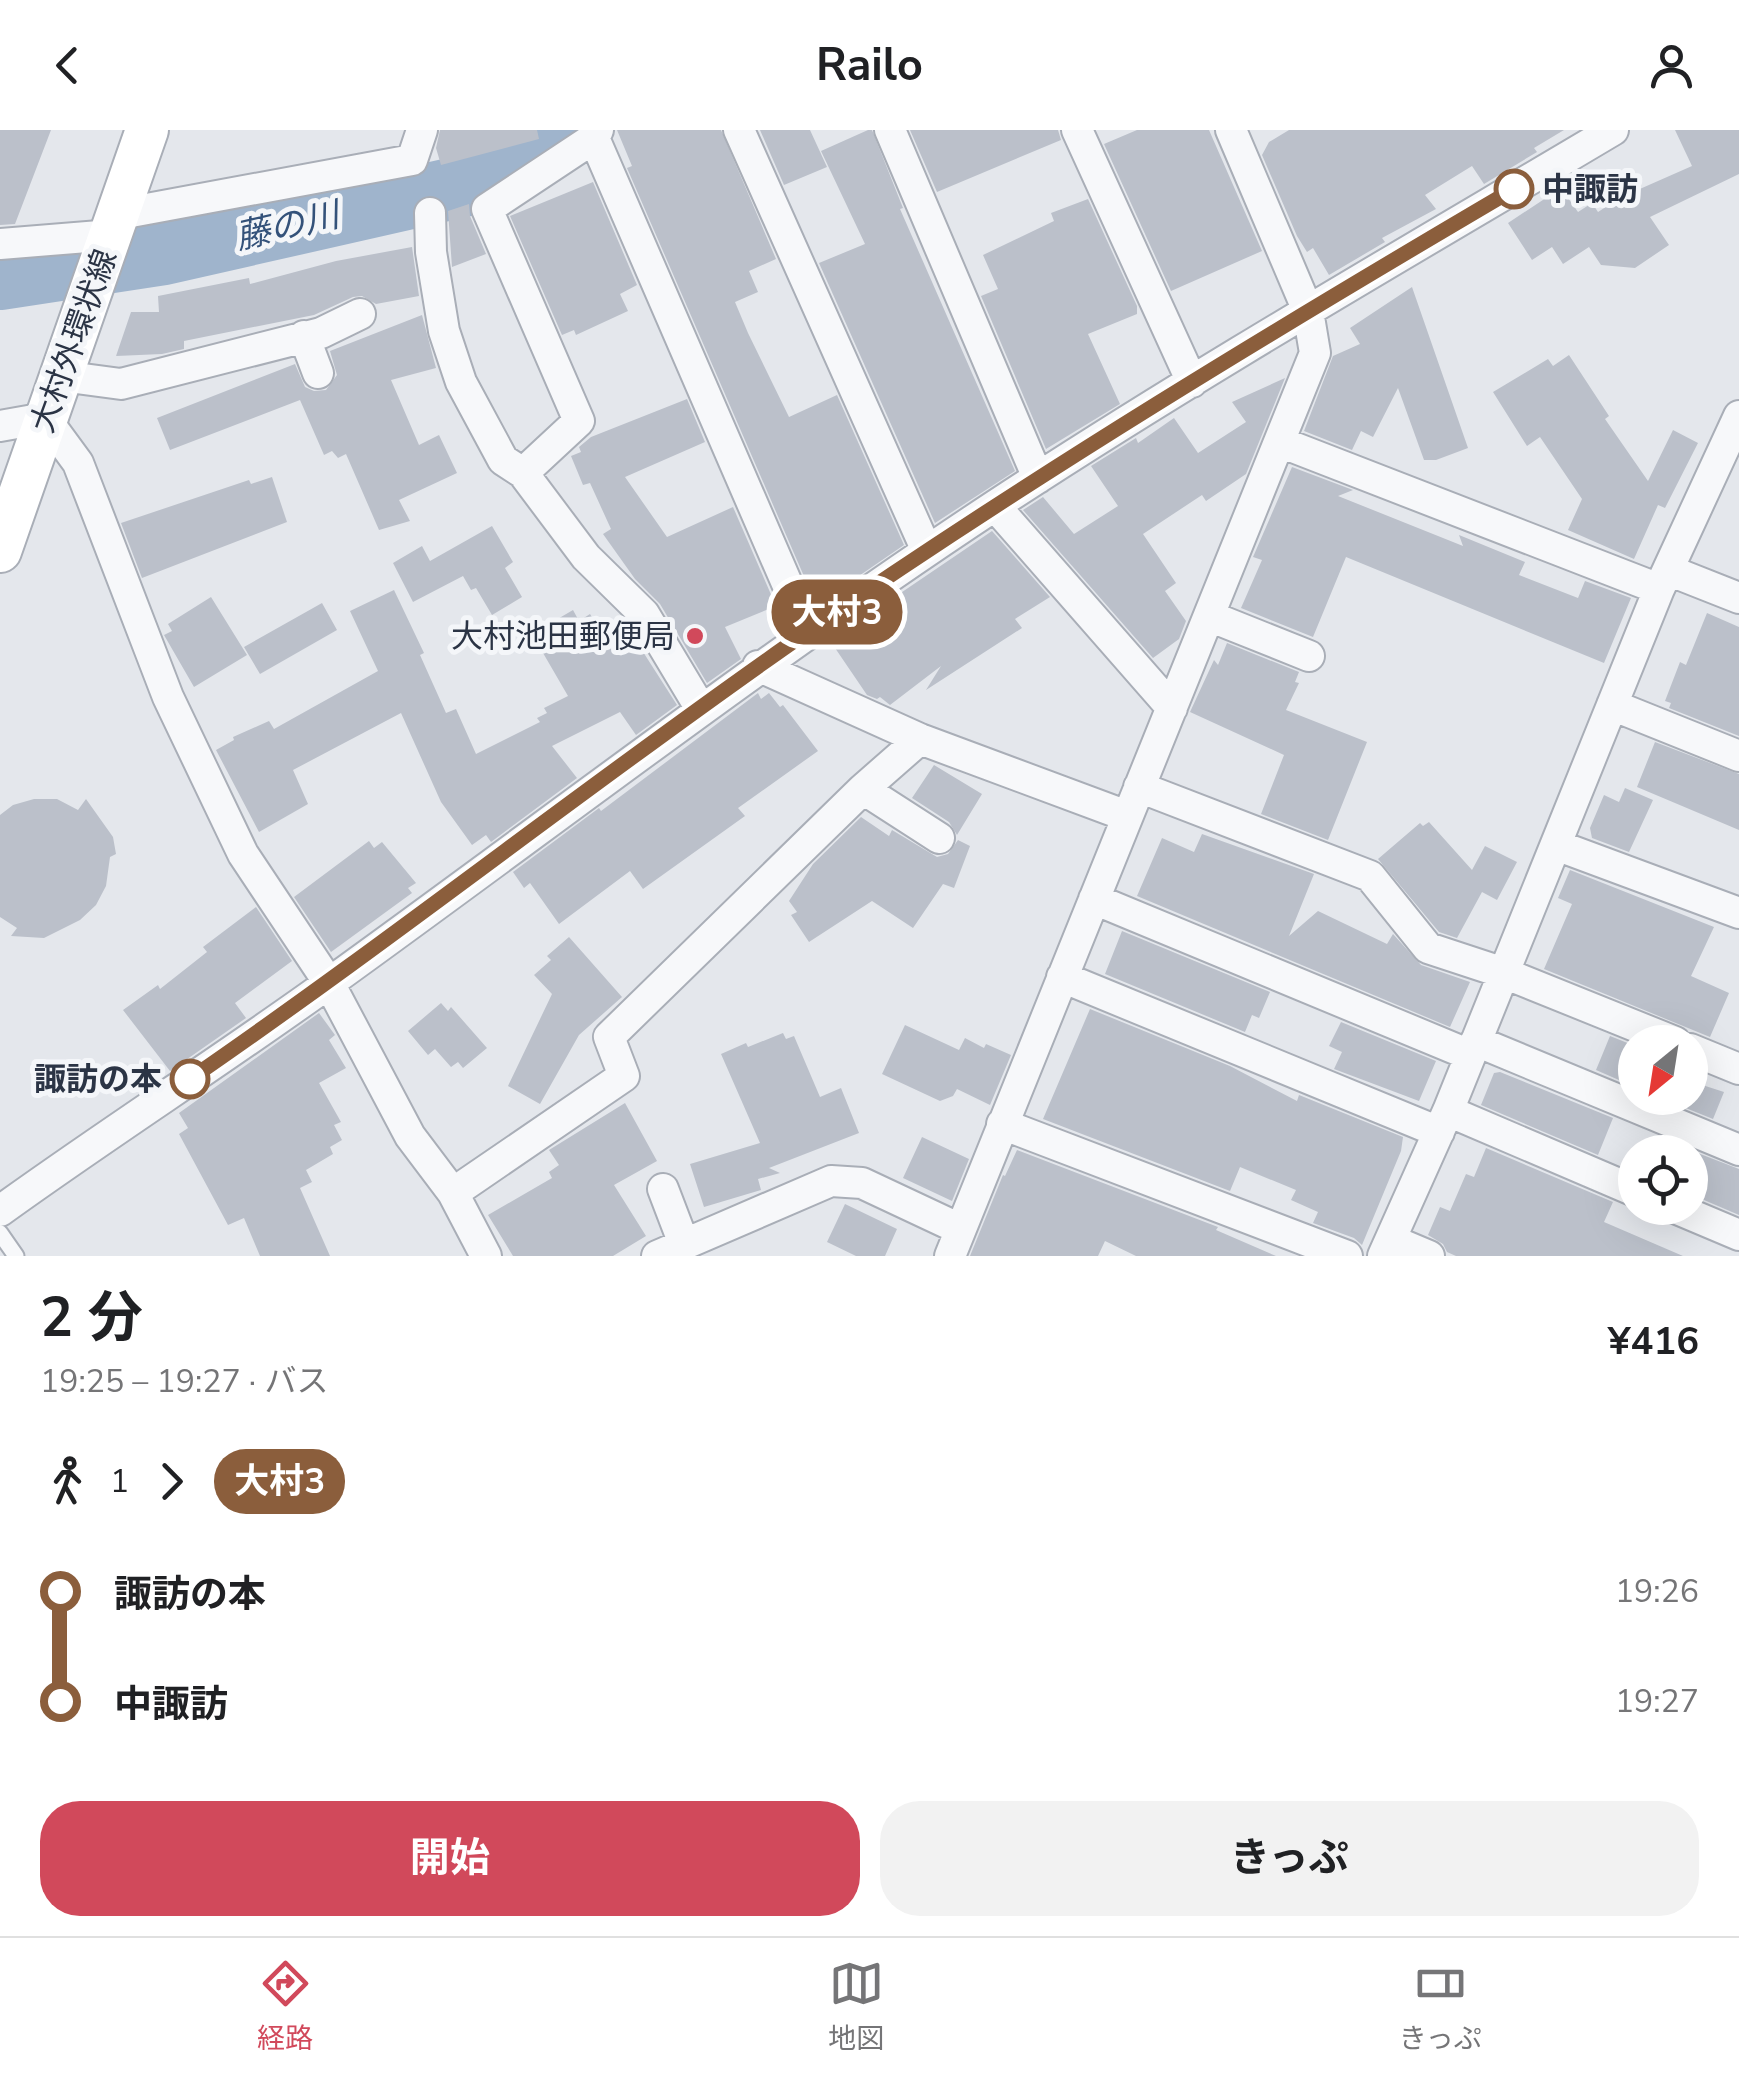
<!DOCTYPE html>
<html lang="ja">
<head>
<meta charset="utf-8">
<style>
	body { margin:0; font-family:"Nunito Sans","Noto Sans JP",sans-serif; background:#f2f2f2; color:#202124; height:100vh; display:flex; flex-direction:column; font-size:38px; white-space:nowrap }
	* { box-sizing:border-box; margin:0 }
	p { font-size:32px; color:#757577 }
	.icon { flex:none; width:55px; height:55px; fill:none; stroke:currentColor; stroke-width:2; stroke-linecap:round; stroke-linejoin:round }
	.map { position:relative; height:1126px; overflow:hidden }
	.side { display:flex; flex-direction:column; background:#fff; flex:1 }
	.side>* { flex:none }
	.badge { padding:0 20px; border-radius:32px; font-size:35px; line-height:65px }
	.needle { width:65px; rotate:210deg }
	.fabs { position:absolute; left:1618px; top:895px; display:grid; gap:20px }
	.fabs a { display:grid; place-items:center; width:90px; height:90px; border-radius:50%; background:#fff; box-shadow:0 10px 40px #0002; font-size:50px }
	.map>.badge { position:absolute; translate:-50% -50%; box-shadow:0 0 0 5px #fff }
	.legs { display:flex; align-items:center; gap:15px; height:110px; padding:0 40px; font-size:32px }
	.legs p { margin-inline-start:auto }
	.headline { display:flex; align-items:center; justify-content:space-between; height:170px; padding:0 40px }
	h1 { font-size:55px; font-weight:700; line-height:75px }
	.action { display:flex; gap:20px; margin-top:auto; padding:20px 40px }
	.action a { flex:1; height:115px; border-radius:40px; background:#d1495b; color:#fff; font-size:40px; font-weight:700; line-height:115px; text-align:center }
	.action a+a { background:#f2f2f2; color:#202124 }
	ul { padding:0 40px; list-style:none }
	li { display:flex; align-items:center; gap:35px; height:110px; font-size:38px }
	li i { display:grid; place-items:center; width:15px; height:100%; margin:0 12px; background:currentColor }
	li i::after { content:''; width:25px; height:25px; margin:-12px; border:8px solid; border-radius:50%; background:#fff }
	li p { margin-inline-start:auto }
	li:first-child i { background:linear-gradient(#0000 50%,currentColor 0) }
	li:last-child i { background:linear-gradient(currentColor 50%,#0000 0) }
	header { display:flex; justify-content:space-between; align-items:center; height:130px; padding:0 40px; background:#fff; font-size:45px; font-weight:700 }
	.menu { display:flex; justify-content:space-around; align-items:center; height:140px; border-top:2px solid #e0e0e0; background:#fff; font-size:28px; color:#757577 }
	.menu a { display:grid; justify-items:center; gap:5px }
	.menu .active { color:#d1495b }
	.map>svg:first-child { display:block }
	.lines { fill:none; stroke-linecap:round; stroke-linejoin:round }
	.river { stroke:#9fb4cc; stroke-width:62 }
	.building { fill:#bbc0ca }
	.lane-casing { stroke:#a9aeb7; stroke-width:19 }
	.street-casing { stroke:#a9aeb7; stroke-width:34 }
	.secondary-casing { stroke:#a9aeb7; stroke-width:46 }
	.lane { stroke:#f7f8fa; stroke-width:15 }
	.street { stroke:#f7f8fa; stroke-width:30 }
	.secondary { stroke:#fff; stroke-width:42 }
	.line-1-casing { stroke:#fff; stroke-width:22 }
	.line-1 { stroke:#8b5e3c; stroke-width:15 }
	.stop-1-dot { fill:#fff; stroke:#8b5e3c; stroke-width:5 }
	.poi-dot { fill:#d1495b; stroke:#f4f6f9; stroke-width:4 }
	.labels { text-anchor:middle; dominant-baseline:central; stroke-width:10; stroke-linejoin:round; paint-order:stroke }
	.stop-label { font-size:32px; font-weight:bold; fill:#2b3445; stroke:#f4f6f9; text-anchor:start }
	.street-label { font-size:32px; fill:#2b3445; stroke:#f4f6f9 }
	.poi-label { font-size:32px; fill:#2b3445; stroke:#f4f6f9; text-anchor:end }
	.water-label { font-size:35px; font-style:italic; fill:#34527a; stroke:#f4f6f9 }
</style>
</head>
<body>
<header><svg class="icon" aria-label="back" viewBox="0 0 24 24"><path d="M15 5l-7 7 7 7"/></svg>Railo<svg class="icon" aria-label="person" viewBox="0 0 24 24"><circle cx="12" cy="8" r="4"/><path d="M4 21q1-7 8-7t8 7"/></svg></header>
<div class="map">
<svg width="1739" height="1126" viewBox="0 0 1739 1126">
	<rect width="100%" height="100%" fill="#e4e7ec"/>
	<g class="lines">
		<path class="river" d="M0,149L164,124L490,50L556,0"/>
	</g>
	<path class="building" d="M0,0H51L15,94L0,95Z
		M440,0H537L539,9L441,35L436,18Z
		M617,0H721L776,129L749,141L758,162L735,172L748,203L789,287L837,265L904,415L821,472L813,467L627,38L632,36Z
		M760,0H810L827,37L784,55Z
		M868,0H872L903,78L900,79L1015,341L935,393L819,133L865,114L821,21Z
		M910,0H1058L1061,10L937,62Z
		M1137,0H1209L1262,121L1171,161L1104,14Z
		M1289,0H1564L1534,18L1537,22L1484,54L1472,36L1425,65L1436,79L1382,108L1385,112L1329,145L1313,118L1307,122L1297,106L1262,25L1269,12Z
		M1675,0H1739V44L1650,87L1669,115L1635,138L1601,135L1589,117L1563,134L1552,117L1532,130L1508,93L1561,58L1578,82L1592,73L1598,82L1632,60L1633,62L1692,36Z
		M593,52L637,155L620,164L628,181L576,205L574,200L562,205L510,86Z
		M1088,69L1137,176V184L1088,204L1120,274L1046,319L981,166L998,159L983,125L1054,91L1051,83Z
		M469,74L470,86L486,124L452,137L448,81Z
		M412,117L419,166L376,174L362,166L353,167L314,185L184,211V219L162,224L116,226L131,182H159L158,166L249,148L250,154L336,131Z
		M1412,157L1468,318L1436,330H1424L1398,258L1373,307L1361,301L1352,320L1304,301L1333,226L1360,214L1350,198Z
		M422,185L436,238L391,250L419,315L439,305L457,343L399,370L410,391L379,400L346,324L338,328L332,321L324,325L300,270L170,320L157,288L295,234L305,257L314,261L326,260L337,245L330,221Z
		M1569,225L1609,286L1605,289L1648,351L1673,300L1698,313L1665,378L1658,375L1634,429L1568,400L1582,369L1540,307L1527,316L1493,262L1548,229L1553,236Z
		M1285,248L1246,344L1206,371L1202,365L1143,404L1176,453L1165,461L1186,491L1179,509L1153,528L1023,380L1043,367L1074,404L1118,376L1091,336L1136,308L1138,313L1174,288L1198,323L1246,292L1232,272Z
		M687,269L705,312L625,347L667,407L733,377L776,476L725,497L741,529L707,553L660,474L635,449L603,404L611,399L590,353L583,355L571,326L581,322L579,317L591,307Z
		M1292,337L1353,360L1338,366L1463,416L1459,405L1525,432L1519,445L1578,468L1585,451L1631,468L1604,533L1346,427L1313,507L1241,478L1262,430L1253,427Z
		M272,347L287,392L142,448L121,393L249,350L251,354Z
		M492,396L513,432L505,438L522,467L492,485L476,458L471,460L463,446L413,472L393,433L422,416L430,431Z
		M992,401L1050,467L1015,489L1022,498L926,560L941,536L890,575L880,567L877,569L867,565L833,515L859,497L855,494Z
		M394,460L424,523L420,525L446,583L456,579L476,624L540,592L537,588L547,583L544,578L568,566L532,504L573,480L579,491L590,484L600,500L622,489L677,575L636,605L620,582L552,616L577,648L491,712L486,705L472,715L441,672L401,583L293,640L308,674L259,702L216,620L234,610L233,607L269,591L274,599L378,541L350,481Z
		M211,467L247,525L194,557L164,505L172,501L168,494Z
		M322,473L337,500L260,544L244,517Z
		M1707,483L1739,497V606L1669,578L1671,573L1665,571L1680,532L1686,535Z
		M1227,513L1299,542L1295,552L1299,553L1286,580L1367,612L1328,710L1261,684L1284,625L1190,582L1214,530L1218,535Z
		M758,563L761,569L769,563L780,577L783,575L818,621L738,678L745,686L643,759L630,741L559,794L530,753L524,758L513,742L599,678L601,681Z
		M1655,612L1739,644V700L1637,657Z
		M934,635L982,664L957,705L949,692L912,668Z
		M1625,658L1653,670L1629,722L1592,708L1590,698L1604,665L1619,672Z
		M34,669H57L78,680L86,669L113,707L116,724L110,727L106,756L96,775L80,790L44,808L11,806L17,798L0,787V685L13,675Z
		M861,687L889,706L892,700L937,727L948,724L958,710L970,716L954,758L943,754L913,798L872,771L809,812L791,785L797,782L789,771L813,734Z
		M1429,692L1472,740L1485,716L1517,732L1497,770L1482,762L1457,808L1439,802L1378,729L1420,693L1423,696Z
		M1202,704L1314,744L1289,806L1318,781L1387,814L1393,804L1421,835L1470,852L1450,897L1137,766L1162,708L1194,722Z
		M369,711L374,718L382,712L416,753L408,758L412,763L331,822L294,767Z
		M1570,740L1714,797L1691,846L1729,863L1710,907L1544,839L1572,774L1558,768Z
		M256,777L292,831L235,873L246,888L170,941L123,880L158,855L160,859L207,822L203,817Z
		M1122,801L1270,862L1259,888L1252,885L1245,902L1105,844Z
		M569,807L622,867L579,905L540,974L508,956L552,864L534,845L551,830L547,826Z
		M441,873L448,881L451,877L487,918L463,938L458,932L451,937L435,919L428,925L408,901Z
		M1090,879L1230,936L1297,971L1299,965L1403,1007L1401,1021L1362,1115L1354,1108L1313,1093L1318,1082L1291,1070L1296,1060L1240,1037L1230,1061L1043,989Z
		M319,883L335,905L329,910L346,938L319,953L341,992L334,995L342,1010L330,1017L333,1024L306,1040L312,1052L300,1058L330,1126H260L244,1088L228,1095L179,1004L188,998L179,983Z
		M1341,892L1436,931L1419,971L1334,939L1342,922L1329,916Z
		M905,895L959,920L965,908L984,918L986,914L1011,925L990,975L957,959L953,966L940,971L882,944Z
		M783,903L786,909L794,906L820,967L841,958L859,1003L769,1038L780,1043L758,1049L761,1060L704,1077L690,1034L760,1013L721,924L746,913L748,917Z
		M1610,906L1635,916V957L1596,940Z
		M1500,942L1613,988L1598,1025L1481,975L1494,943Z
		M1690,951L1724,962L1713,989L1661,968H1690Z
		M625,973L657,1031L614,1055L646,1106L613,1126H513L488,1085L552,1048L549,1042L559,1035L549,1020Z
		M922,1007L969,1029L952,1071L903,1048Z
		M1486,1018L1613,1072L1604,1092L1683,1126H1456L1447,1122L1443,1114L1428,1105L1440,1077L1450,1081L1466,1044L1474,1047Z
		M1017,1020L1218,1097L1216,1100L1276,1126H1136L1105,1111L1098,1126H970L1003,1045L1005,1046Z
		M1690,1020L1739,1039V1085L1690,1064Z
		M845,1074L897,1099L885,1126H856L827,1112Z"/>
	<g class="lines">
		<g class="lane-casing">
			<path id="lane" d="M0,1103L16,1126"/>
		</g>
		<g class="street-casing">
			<path id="street" d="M739,0L927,421
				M890,0L1038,348
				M1077,0L1192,252
				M594,8L808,502
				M430,83L431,122L444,201L461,252L503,330L523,343L586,427L644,484L701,579
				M120,84L412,30L422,0
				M0,114L112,105
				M304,206L318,243
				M61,246L121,254L321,203L360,184
				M0,296L45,288L78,333L168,567L243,724L329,853L410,1006L453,1063L486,1126
				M1280,312L1659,459
				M523,343L579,291L487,79L594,8L598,0
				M995,376L1172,578
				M1668,440L1739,468
				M1209,486L1309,526
				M758,536L920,609L1127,686
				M1612,575L1739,626
				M920,609L863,659L939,708
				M1139,657L1370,746L1428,818L1504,843L1675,912
				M1556,715L1739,783
				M1094,769L1470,925
				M1062,847L1439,1002
				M1476,911L1739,1020
				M1690,919L1739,939
				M1448,981L1635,1061
				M1002,994L1347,1126
				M663,1059L684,1114
				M453,1063L624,946L609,907L863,659
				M1675,1078L1739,1105
				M0,1081C108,1003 221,931 329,853C551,693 767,526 996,375C1197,243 1406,123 1613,0
				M1391,1110L1429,1126
				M657,1126L831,1051L862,1053L960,1099
				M950,1126L1315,223L1308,181L1231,0
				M1383,1126L1448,981L1659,459L1739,286"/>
		</g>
		<g class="secondary-casing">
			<path id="secondary" d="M0,421L147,0"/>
		</g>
		<use href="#lane" class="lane"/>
		<use href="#street" class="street"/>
		<use href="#secondary" class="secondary"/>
	</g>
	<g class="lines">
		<g class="line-1-casing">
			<path id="line-1" d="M190,949C399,805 598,647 807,502C1036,344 1274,200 1514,59"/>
		</g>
		<use href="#line-1" class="line-1"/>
	</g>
	<g class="stop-1-dot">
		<circle cx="1514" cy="59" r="18"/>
		<circle cx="190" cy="949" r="18"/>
	</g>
	<circle class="poi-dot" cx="695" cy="506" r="10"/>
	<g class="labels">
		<g class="stop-label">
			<text x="1542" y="59">中諏訪</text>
			<text x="162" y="949" text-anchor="end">諏訪の本</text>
		</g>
		<g class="street-label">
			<text transform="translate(74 211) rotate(-70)">大村外環状線</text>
		</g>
		<g class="poi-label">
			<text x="675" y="506">大村池田郵便局</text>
		</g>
		<g class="water-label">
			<text transform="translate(287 96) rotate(-13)">藤の川</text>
		</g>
	</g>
</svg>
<div class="fabs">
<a><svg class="needle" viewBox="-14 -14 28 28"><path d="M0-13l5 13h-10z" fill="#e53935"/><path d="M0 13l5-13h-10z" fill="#757577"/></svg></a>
<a><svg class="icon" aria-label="locate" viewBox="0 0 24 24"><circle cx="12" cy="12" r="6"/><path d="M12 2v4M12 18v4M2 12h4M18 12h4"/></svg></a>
</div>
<b class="badge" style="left:837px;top:482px;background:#8b5e3c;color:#fff">大村3</b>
</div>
<section class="side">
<div class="headline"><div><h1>2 分</h1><p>19:25 – 19:27 · バス</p></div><b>¥416</b></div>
<div class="legs"><svg class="icon" aria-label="walk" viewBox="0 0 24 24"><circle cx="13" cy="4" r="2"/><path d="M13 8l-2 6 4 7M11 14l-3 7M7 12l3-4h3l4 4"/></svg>1<svg class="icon" aria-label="forward" viewBox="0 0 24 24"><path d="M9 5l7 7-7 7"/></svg><b class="badge" style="background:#8b5e3c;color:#fff">大村3</b></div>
<ul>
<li><i style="color:#8b5e3c"></i><b>諏訪の本</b><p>19:26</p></li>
<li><i style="color:#8b5e3c"></i><b>中諏訪</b><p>19:27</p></li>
</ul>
<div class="action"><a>開始</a><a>きっぷ</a></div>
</section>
<nav class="menu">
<a class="active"><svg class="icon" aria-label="directions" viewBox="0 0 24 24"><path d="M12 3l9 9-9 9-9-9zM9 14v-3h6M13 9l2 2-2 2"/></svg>経路</a>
<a><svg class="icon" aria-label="map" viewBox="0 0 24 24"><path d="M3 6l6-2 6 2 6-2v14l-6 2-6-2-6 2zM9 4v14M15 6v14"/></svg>地図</a>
<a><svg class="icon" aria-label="tickets" viewBox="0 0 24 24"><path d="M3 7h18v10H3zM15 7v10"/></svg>きっぷ</a>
</nav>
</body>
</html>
